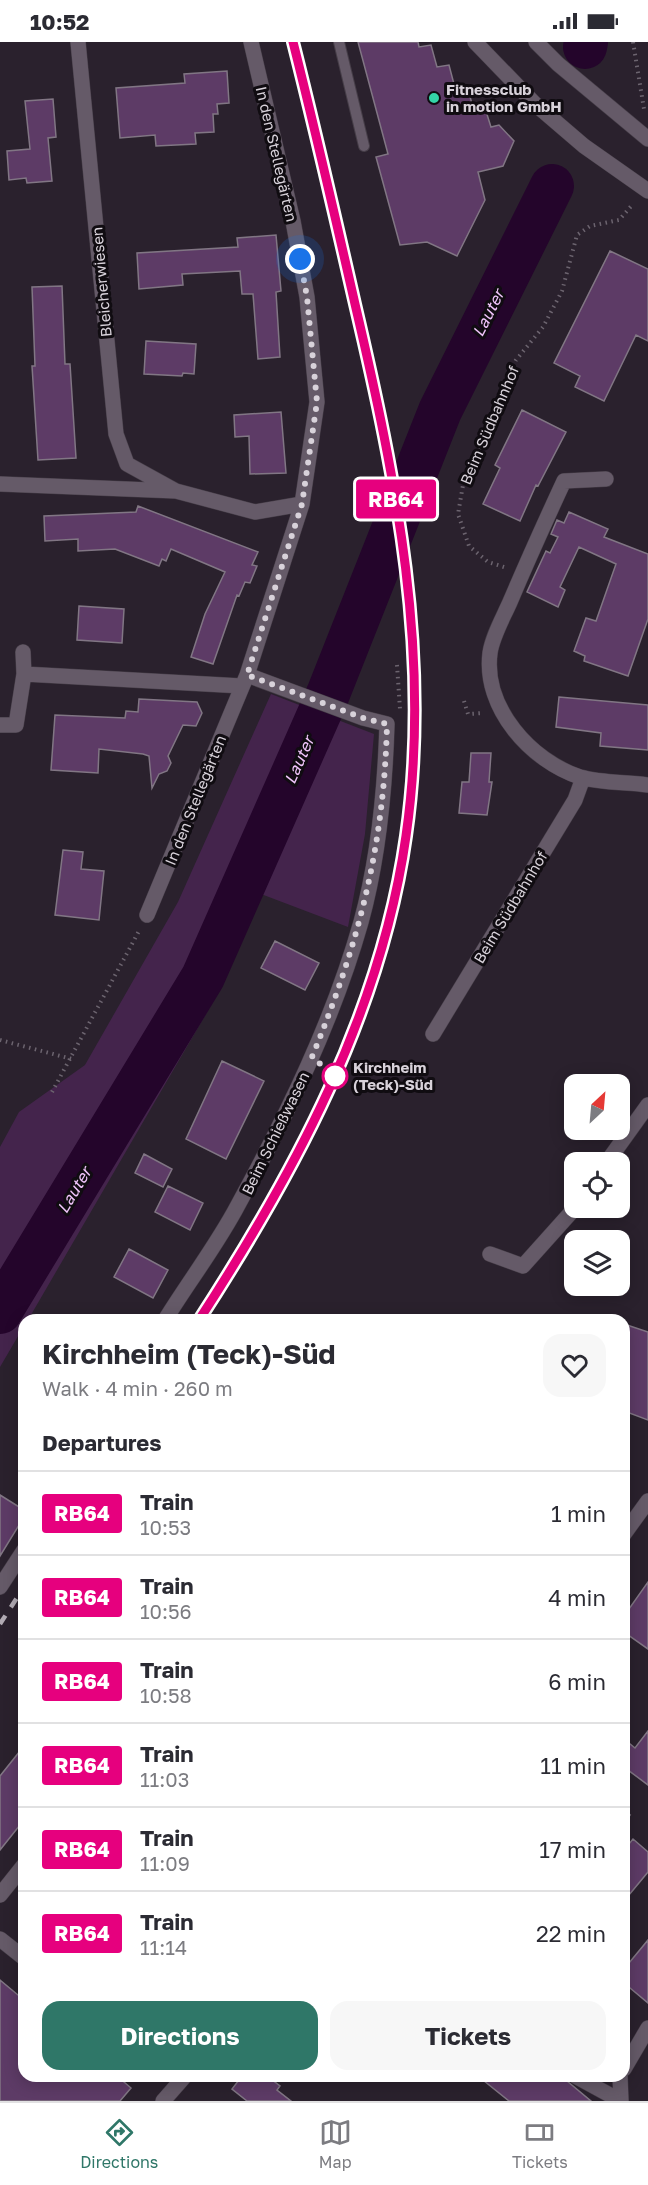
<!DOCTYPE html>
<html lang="en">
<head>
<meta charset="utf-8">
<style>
	body { margin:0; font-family:"Golos Text",sans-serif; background:#f7f7f7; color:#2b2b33; height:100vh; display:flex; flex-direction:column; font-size:22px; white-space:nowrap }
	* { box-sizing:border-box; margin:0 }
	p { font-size:20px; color:#7c7c81 }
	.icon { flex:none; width:33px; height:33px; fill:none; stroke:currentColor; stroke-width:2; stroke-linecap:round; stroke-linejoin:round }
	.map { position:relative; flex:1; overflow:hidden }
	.panel { position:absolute; left:18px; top:1272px; width:612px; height:768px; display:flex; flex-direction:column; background:#fff; border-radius:18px; box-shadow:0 3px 15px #0003 }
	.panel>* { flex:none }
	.badge { padding:0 12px; border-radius:4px; font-size:21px; line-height:39px }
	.needle { width:39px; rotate:26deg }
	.fabs { position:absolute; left:564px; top:1032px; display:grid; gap:12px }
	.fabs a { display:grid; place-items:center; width:66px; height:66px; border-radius:12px; background:#fff; box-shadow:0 3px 15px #0003; font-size:30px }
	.you { position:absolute; width:30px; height:30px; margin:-15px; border:4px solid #fff; border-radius:50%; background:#1a73e8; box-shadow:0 0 0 9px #1a73e833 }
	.map>.badge { position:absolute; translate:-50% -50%; box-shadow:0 0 0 3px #fff }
	h2 { padding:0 24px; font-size:22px; line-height:54px }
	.round { display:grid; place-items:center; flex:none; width:63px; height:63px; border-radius:18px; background:#f7f7f7 }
	.headline { display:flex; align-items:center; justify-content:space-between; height:102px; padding:0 24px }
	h1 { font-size:28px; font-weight:700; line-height:45px }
	.cta { display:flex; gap:12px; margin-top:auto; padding:12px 24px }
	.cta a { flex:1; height:69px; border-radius:18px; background:#2f7768; color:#fff; font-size:24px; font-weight:700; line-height:69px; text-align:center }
	.cta a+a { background:#f7f7f7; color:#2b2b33 }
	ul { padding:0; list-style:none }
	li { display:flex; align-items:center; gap:18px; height:84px; padding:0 24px; border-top:2px solid #e1e1e2 }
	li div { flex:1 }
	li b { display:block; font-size:22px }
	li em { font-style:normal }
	li .badge { min-width:66px; font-weight:700; text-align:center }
	.status { display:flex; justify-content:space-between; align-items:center; height:42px; padding:0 30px; background:#fff; direction:ltr }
	.status svg { height:16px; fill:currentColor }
	.tabs { display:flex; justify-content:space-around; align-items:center; height:84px; border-top:2px solid #e1e1e2; background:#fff; font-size:16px; color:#7c7c81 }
	.tabs a { display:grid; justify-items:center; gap:3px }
	.tabs .current { color:#2f7768 }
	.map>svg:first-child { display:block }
	.green { fill:#44244c }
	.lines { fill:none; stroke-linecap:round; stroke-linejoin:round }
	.river { stroke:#24052b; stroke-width:44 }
	.building { fill:#5d3b66; stroke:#817684; stroke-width:1.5 }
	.service-casing { stroke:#463e48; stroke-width:12 }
	.minor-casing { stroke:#463e48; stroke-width:16 }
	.tertiary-casing { stroke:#463e48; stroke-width:16 }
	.secondary-casing { stroke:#463e48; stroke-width:16 }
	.path { stroke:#6c646f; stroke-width:4; stroke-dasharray:1.5 4.5; stroke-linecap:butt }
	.service { stroke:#655a68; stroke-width:10 }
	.minor { stroke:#655a68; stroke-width:15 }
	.tertiary { stroke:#655a68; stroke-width:15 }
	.secondary { stroke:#655a68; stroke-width:15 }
	.rail { stroke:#b1aab3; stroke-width:4.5; stroke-dasharray:10 10; stroke-linecap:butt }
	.line-casing { stroke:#fff; stroke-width:14 }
	.line { stroke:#e6007e; stroke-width:9 }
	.walk { stroke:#d8d2da; stroke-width:6; stroke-dasharray:0 10.8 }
	.poi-dot { fill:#34d4a8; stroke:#100c11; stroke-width:2 }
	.stop-dot { fill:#fff; stroke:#e6007e; stroke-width:3 }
	.labels { text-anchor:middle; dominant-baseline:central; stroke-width:6; stroke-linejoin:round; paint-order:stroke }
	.poi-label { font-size:15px; font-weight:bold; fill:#d8d2da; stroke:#100c11; text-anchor:start }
	.street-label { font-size:15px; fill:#d8d2da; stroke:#100c11 }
	.stop-label { font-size:15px; font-weight:bold; fill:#d8d2da; stroke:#100c11; text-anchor:start }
	.water-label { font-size:16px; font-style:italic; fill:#f1c5fc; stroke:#100c11 }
</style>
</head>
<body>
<div class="status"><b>10:52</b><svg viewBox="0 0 49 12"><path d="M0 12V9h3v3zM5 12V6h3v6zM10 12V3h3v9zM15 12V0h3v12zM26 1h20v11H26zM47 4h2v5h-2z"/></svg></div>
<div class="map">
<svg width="648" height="2059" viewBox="0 0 648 2059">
	<rect width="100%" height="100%" fill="#2a212d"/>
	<path class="green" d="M271,652L374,692L365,792L348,885L261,852L221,946L28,1278H24V1284L0,1325V1105L19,1070L85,1023L178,860Z"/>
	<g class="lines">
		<path class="river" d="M585,5L586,0
			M0,1270L203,935L328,652L440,369L552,144"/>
	</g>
	<path class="building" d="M358,0H418L419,5L431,3L437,25L449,23L455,46L467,43L473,66L484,63L491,85L499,83L514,99L503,124L478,130L485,158L457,214L427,200L400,203L376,115L388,112Z
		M227,29L229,61L217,62L218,72H213L214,90L195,91L196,102L156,104L155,93L120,96L116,46L185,41L184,32Z
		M53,57L56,95L48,96L52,139L27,141L26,136L9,138L7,109L30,107L25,59Z
		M276,193L281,249L276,250L280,315L258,317L253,252H242L240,229L182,232L183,243L139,247L137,211L238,205L237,196Z
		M610,209L648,227V299L636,293L604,359L575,345L580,334L554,321Z
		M62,244L65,322H70L76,416L38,418L32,324H35L32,245Z
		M146,299L196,302L194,332L183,331L182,334L144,332Z
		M522,368L566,390L538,444L536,443L520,479L483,462L500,426L495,423Z
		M281,370L286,431L250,432L249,394L235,395L234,373Z
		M138,464L258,510L252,523L257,524L250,541L245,540L239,554L237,553L213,622L191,615L205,572L225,530L171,507L166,519L162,517L159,524L115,507L78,509V497L45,499L44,474L136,470Z
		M569,470L608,487L604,495L648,512V577L628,634L584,619L585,614L574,609L586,576L596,579L616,522L579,505L560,545L565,548L558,565L527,550L546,509L550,511L558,495L551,492L557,478L564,481Z
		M79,564L124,567L122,601L77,598Z
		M559,655L648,663V708L600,704L601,691L556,685Z
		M139,657L197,660L202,671L196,684L183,683L168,714L171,721L167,729L159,732L152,746L149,714L143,712L99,707L98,731L51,728L55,673L125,676L126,669L138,670Z
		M471,711H491L489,740H492L487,773L459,771L462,740H469Z
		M63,808L83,810L81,827L104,829L99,878L55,873Z
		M275,899L319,921L305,948L261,926Z
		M222,1019L264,1039L226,1117L186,1097Z
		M144,1112L172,1127L163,1145L135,1131Z
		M168,1144L203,1161L190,1188L155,1170Z
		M129,1207L168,1228L153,1256L114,1235Z
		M624,1282L648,1290V1378L624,1369Z
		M0,1453L24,1468V1475L0,1514Z
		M648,1540V1607L624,1590V1574Z
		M648,1689V1743L624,1725V1697L635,1706Z
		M24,1704V1778L0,1808V1734Z
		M633,1797L648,1810V1830L624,1859V1808Z
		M648,1898V1961L624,1941V1927Z
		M0,1938L24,1958V2034H117L131,2046L120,2059H0Z
		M242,2034H267L280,2044L277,2048L291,2059H247L232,2047Z
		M478,2034H561L591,2059H509Z"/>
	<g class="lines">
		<g class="service-casing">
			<path id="service" d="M339,0L364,104"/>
		</g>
		<g class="minor-casing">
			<path id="minor" d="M78,0L116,392L127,422L176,449
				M606,437L564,439C545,480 527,520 510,560C503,576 492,595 490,611C483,666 531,719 580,735C601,741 626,740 648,743
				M0,442L176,449L255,470L302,462
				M24,632L242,644
				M0,683H16L24,632L23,610
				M147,873L247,633L302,462L317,360L307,255L293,179L251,0
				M433,992L575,758L583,736
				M607,1120L648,1063
				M490,1212L523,1224L575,1166
				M165,1278C189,1239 217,1203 238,1163C287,1073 333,979 361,880C379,815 385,749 387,682L363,676L247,633
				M0,1545L24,1508
				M0,1853L24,1823
				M0,1897L24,1916
				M624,2027L648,1986
				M575,2034L621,2059
				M620,2034L621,2059"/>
		</g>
		<g class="tertiary-casing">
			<path id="tertiary" d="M624,1492L648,1459
				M163,2059L185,2034"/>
		</g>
		<g class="secondary-casing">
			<path id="secondary" d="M475,0L535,62L584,104L648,149
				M536,0L558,22L648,97"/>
		</g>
		<path class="path" d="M633,0L644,67
			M504,525L488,520L469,504L458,472L463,443L496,375L508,334L516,318L543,285L562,249L577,193L590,184L619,178L633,162
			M397,623L400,667
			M464,659L468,672L484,671
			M0,998L72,1017
			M52,1050L139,889
			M624,1770L631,1775"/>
		<use href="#service" class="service"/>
		<use href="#minor" class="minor"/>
		<use href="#tertiary" class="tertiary"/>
		<use href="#secondary" class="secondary"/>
		<path class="rail" d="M199,1278C295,1130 381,971 406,794C432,614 396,436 355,262C335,174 315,87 293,0
			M0,1582L24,1545"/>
	</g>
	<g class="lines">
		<g class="line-casing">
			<path id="line" d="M199,1278C295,1130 381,971 406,794C432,614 396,437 355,262C335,174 315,87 293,0"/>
		</g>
		<use href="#line" class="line"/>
		<path class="walk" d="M300,217L307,255L317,360L302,462L247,633L363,676L387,682C384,805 359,901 312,1015L335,1034"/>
	</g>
	<circle class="poi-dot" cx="434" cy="56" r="6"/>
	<circle class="stop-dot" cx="335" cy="1034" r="12"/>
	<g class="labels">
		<g class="poi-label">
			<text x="446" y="47">Fitnessclub<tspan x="446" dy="17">in motion GmbH</tspan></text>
		</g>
		<g class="street-label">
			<text transform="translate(277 112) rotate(77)">In den Stellegärten</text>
			<text transform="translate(101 240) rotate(-95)">Bleicherwiesen</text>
			<text transform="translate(489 383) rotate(-67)">Beim Südbahnhof</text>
			<text transform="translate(195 758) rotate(-68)">In den Stellegärten</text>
			<text transform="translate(510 865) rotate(-59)">Beim Südbahnhof</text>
			<text transform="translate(275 1091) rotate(-64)">Beim Schießwasen</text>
		</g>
		<g class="stop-label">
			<text x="353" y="1025">Kirchheim<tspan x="353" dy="17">(Teck)-Süd</tspan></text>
		</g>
		<g class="water-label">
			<text transform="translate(488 271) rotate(-63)">Lauter</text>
			<text transform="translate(299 718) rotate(-66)">Lauter</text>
			<text transform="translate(74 1148) rotate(-59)">Lauter</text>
		</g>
	</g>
</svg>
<div class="fabs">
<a><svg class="needle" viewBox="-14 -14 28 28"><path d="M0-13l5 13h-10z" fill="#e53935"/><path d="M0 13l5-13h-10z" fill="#7c7c81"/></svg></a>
<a><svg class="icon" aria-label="locate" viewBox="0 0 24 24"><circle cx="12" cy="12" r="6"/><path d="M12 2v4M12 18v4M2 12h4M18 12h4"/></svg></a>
<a><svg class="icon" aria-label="layers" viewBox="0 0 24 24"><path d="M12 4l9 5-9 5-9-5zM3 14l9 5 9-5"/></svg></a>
</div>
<div class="you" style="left:300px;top:217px"></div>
<b class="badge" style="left:396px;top:457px;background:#e6007e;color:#fff">RB64</b>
<section class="panel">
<div class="headline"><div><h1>Kirchheim (Teck)-Süd</h1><p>Walk · 4 min · 260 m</p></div><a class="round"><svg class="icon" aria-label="heart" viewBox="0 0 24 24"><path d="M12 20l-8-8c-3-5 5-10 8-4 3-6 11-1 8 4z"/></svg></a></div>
<h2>Departures</h2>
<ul>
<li><span class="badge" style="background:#e6007e;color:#fff">RB64</span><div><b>Train</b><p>10:53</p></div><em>1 min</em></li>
<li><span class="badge" style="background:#e6007e;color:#fff">RB64</span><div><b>Train</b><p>10:56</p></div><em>4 min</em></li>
<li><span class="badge" style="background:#e6007e;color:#fff">RB64</span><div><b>Train</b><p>10:58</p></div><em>6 min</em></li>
<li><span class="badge" style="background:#e6007e;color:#fff">RB64</span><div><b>Train</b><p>11:03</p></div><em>11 min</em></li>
<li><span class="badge" style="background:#e6007e;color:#fff">RB64</span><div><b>Train</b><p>11:09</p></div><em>17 min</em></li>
<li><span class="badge" style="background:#e6007e;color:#fff">RB64</span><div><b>Train</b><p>11:14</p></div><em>22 min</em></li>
</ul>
<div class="cta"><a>Directions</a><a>Tickets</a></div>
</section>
</div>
<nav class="tabs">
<a class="current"><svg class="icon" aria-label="directions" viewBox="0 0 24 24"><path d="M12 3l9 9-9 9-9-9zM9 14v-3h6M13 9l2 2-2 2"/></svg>Directions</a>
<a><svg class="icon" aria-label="map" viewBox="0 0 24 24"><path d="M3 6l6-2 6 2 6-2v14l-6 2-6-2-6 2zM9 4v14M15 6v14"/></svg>Map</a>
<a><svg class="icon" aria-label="tickets" viewBox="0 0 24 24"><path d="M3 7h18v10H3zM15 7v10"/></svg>Tickets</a>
</nav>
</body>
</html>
